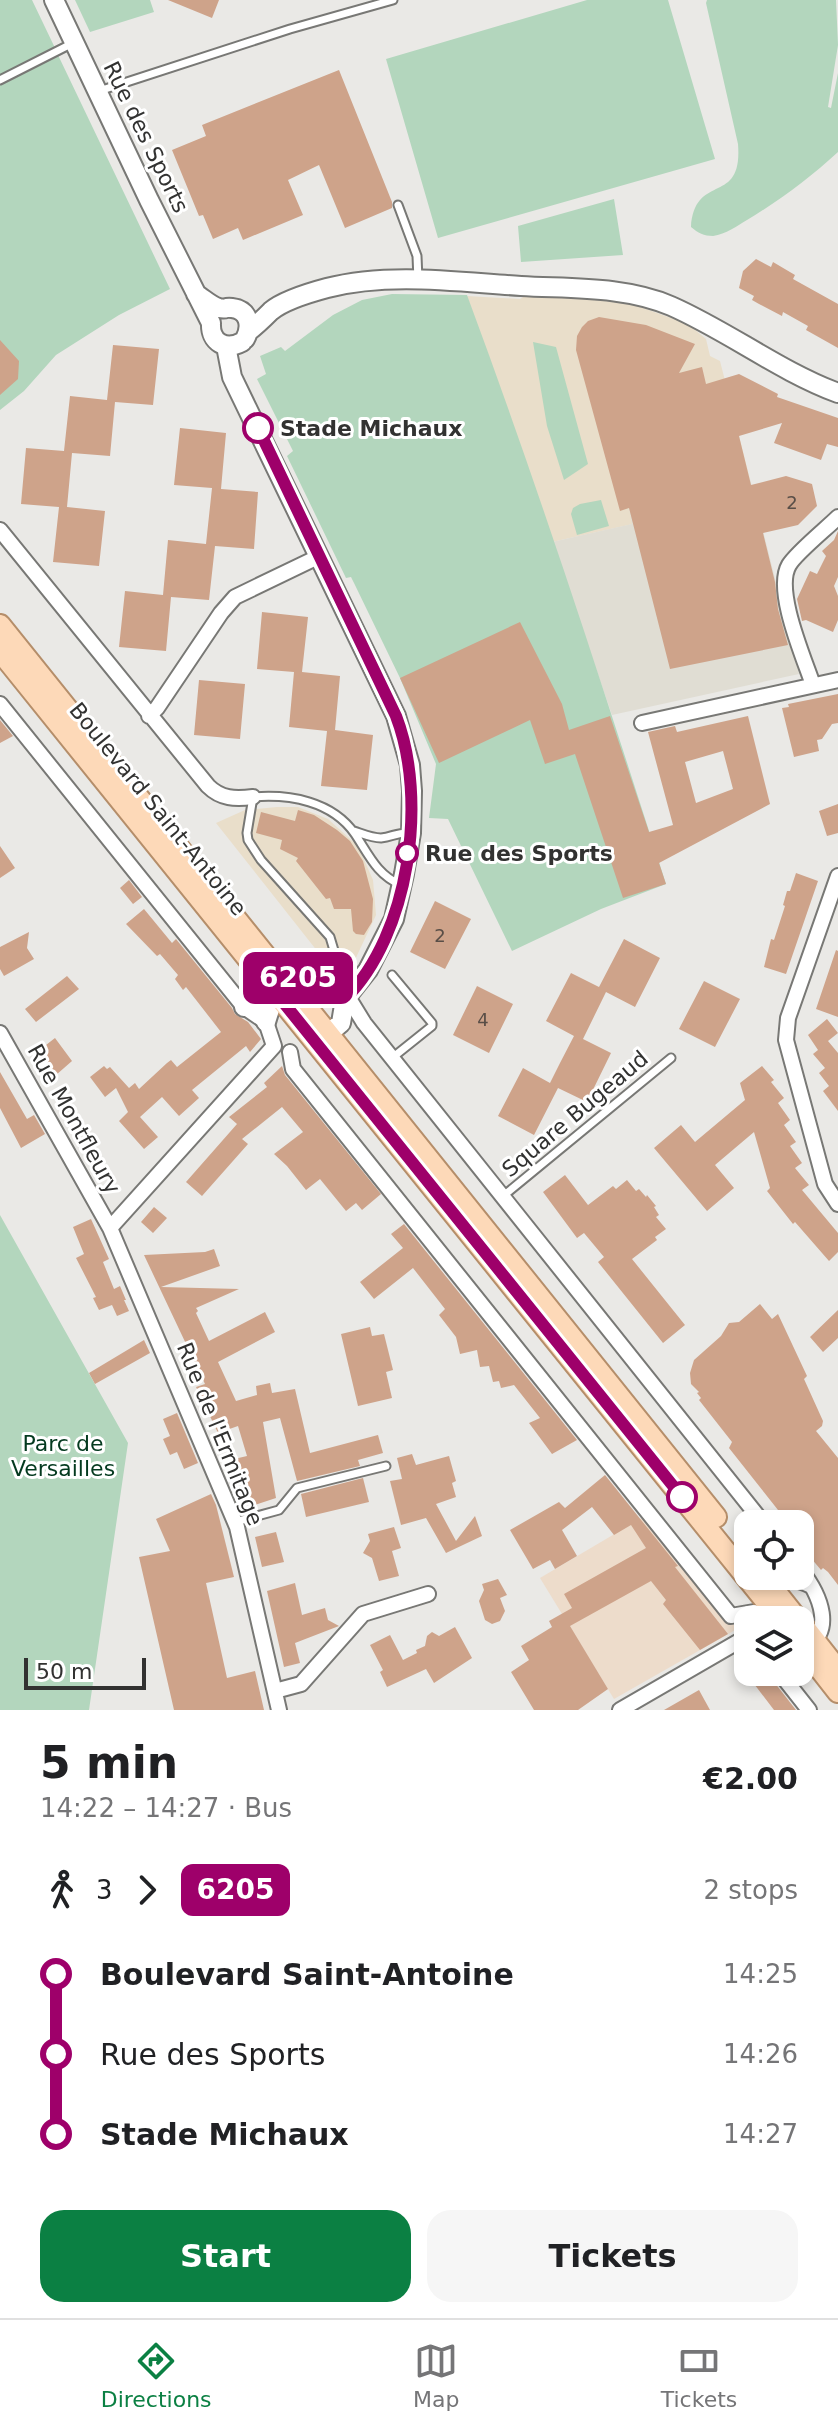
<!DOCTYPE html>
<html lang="en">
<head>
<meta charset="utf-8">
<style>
	body { margin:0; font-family:"DejaVu Sans",sans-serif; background:#f6f6f6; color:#202124; height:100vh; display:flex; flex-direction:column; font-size:30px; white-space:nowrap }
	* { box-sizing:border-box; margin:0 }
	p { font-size:26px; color:#757577 }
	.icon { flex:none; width:44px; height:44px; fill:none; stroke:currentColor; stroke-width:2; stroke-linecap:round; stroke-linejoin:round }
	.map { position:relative; height:1710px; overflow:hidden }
	.details { display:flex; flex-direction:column; background:#fff; flex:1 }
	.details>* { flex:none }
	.badge { padding:0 16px; border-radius:12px; font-size:28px; line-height:52px }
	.fabs { position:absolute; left:734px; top:1510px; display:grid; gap:16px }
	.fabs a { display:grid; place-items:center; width:80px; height:80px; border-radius:16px; background:#fff; box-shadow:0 4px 12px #0003; font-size:40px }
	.scale { position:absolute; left:24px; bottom:20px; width:122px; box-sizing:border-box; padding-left:8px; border:4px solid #323231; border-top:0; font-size:22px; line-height:28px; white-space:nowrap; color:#323231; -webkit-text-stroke:6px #fff; paint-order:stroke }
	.map>.badge { position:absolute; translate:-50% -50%; box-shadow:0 0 0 4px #fff }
	.legs { display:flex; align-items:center; gap:12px; height:88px; padding:0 40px; font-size:26px }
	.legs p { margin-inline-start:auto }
	.head { display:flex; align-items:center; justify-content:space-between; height:136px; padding:0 40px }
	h1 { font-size:44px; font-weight:700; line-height:60px }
	.cta { display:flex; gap:16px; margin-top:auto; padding:16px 40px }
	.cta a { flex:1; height:92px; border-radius:24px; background:#0b8043; color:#fff; font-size:32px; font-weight:700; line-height:92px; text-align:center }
	.cta a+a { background:#f6f6f6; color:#202124 }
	ul { padding:0 40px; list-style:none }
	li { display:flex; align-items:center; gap:28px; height:80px; font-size:30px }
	li i { display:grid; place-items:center; width:12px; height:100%; margin:0 10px; background:currentColor }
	li i::after { content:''; width:20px; height:20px; margin:-10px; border:6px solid; border-radius:50%; background:#fff }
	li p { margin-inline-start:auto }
	li:first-child i { background:linear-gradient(#0000 50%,currentColor 0) }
	li:last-child i { background:linear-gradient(currentColor 50%,#0000 0) }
	.menu { display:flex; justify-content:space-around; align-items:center; height:112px; border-top:2px solid #e0e0e0; background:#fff; font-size:22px; color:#757577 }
	.menu a { display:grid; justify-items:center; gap:4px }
	.menu .current { color:#0b8043 }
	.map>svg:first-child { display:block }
	.commercial { fill:#e9deca }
	.built { fill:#e0ddd3 }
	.education { fill:#eddccb }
	.green { fill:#b3d6bd }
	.building { fill:#cea38a; fill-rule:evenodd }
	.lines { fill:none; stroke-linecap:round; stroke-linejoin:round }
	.lane-casing { stroke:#787875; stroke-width:11 }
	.street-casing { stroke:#787875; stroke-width:18 }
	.secondary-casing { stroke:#787875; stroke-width:22 }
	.primary-casing { stroke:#b58e6a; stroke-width:24 }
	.lane { stroke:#fff; stroke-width:7 }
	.street { stroke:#fff; stroke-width:14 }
	.secondary { stroke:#fff; stroke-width:18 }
	.primary { stroke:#fdd9b8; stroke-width:20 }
	.line-1-casing { stroke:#fff; stroke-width:18 }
	.line-1 { stroke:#9e006a; stroke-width:12 }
	.stop-1-dot { fill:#fff; stroke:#9e006a; stroke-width:4 }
	.labels { text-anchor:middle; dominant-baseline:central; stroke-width:6; stroke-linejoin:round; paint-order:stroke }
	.number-label { font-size:18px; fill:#594e47 }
	.street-label { font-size:22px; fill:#323231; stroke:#fff }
	.stop-label { font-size:22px; font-weight:bold; fill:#323231; stroke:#fff; text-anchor:start }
	.park-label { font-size:22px; fill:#043a1f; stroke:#fff }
</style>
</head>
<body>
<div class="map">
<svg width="838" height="1710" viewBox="0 0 838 1710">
	<rect width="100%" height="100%" fill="#eae9e6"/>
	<path class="commercial" d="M528,294L602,299L632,304L688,324L706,339L710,356L720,361L750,479L629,508L633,524L552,542L467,296L520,299Z
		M277,807H298L328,819L358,846L373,880L376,915L353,964L329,966L216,823L245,810Z"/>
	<path class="built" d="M750,479L799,674L612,715L552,542L632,524L629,508Z"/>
	<path class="education" d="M645,1516L737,1629L614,1699L540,1578Z"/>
	<path class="green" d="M0,0H32L55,48L0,75Z
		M75,0H150L154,12L90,32Z
		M587,0H668L715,159L438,238L386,59Z
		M707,0H836L838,45L828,107L831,108L838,73V152C810,178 780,200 747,220C737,226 726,234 713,236C704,236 698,233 691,227C695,171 743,207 738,144L706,3Z
		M58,55L170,289L119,315L56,355L24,391L0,410V84Z
		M614,199L623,255L521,262L518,226Z
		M392,294L467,295C539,489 603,687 666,884L601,909L512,951L448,819L429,818L436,764L400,678L354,583L351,577L346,578L287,456L293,451L257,379L266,374L260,356L281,347L285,351L333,315L362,300Z
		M533,342L556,347L588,464L564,480L547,426Z
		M601,500L609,526L577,535L571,514L573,508L580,504Z
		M0,1215L128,1443L89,1710H0Z"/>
	<path class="building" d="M168,0H219L212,18Z
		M339,70L392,202V208L345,228L319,165L288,180L303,215L243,240L238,228L213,239L203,215L199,216L172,150L206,136L202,125Z
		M756,259L771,267L773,262L795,275L793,279L838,304V348L806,330L808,326L783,312L782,316L759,304L752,300L754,296L739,288L743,271Z
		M599,317L646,325L695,344L679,373L702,367L706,384L739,374L778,394L777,397L838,418V447L827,444L821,460L774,443L782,423L739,436L751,485L786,476L812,484L817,506L798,525L763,533L775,582L778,609L788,645L670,669L629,508L620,511L576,350L577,336L582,327L588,321Z
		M0,340L19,361L18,379L0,395Z
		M113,345L159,349L153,405L115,402L110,456L72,453L67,507L105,511L99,566L53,562L59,507L21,504L26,448L64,451L70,396L107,400Z
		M180,428L226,433L221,489L258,492L254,549L215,546L209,600L171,597L166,651L119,647L125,591L163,595L168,540L206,544L212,488L174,485Z
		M838,531V577L834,586L838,596V620L833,632L806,620L802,621L797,599L810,571L817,574L826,556L822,551L834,540Z
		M262,612L308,617L302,672L340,676L335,730L373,735L367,790L321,786L327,731L289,727L294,672L257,669Z
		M520,622L562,704L569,730L610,716L649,832L673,825L648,732L675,726L677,732L748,716L770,804L659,863L666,884L623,898L575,754L545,764L530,720L439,763L400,678ZM723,751L733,789L696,803L685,762Z
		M199,680L245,684L240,739L194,735Z
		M838,694V723L832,724L822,739L817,740L819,751L794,757L782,708L789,707L788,704Z
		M0,720L13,736L0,743Z
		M838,804V833L827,836L819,811Z
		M298,810L314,815L337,830L350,841L363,861L373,899L372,922L364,935L356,934L353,931L351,909H334L330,898L326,899L296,861L298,858L280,849L282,840L256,833L261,812L295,821Z
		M0,846L15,868L0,878Z
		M796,873L818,881L786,974L764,967L771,939L774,940L785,906L783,905L787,891H790Z
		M129,880L142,897L133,904L120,888Z
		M435,901L471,919L445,969L410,952Z
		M144,909L172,943L176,939L232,1008L235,1014L248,1022L261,1039L250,1052L246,1046L192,1090L199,1098L179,1116L162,1097L140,1117L158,1137L144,1149L119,1121L128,1112L116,1088L105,1097L90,1077L104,1066L107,1069L110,1067L129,1088L135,1083L139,1089L167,1063L171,1060L177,1067L221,1032L186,987L183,990L175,979L178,975L160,954L157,956L126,924Z
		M29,932L27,948L34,959L4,976L0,969V947Z
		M624,939L660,958L635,1007L606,992L583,1039L611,1053L587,1102L558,1088L534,1135L498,1116L523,1068L550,1083L560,1063L574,1036L546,1021L571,973L599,987Z
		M836,950L838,951V1017L816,1009Z
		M67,976L79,989L36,1022L25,1009Z
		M704,981L740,999L715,1047L679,1029Z
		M477,986L513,1004L489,1053L453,1035Z
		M827,1019L838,1033L828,1041L838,1053V1111L823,1091L829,1086L819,1073L825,1068L813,1054L818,1050L808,1035Z
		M55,1038L72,1061L56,1075L37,1052Z
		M282,1066L285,1075L381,1194L362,1210L356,1203L346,1211L320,1179L306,1190L287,1166L274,1154L303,1132L282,1107L242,1139L248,1144L202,1196L186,1182L237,1124L229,1117L267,1087L264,1083Z
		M762,1066L774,1080L771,1082L784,1098L778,1103L790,1120L784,1125L796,1142L790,1146L802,1163L795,1168L809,1185L802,1190L838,1233V1252L829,1261L795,1222L793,1224L767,1191L770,1188L754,1132L715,1165L734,1188L707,1211L654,1148L681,1125L695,1142L745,1100L740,1083Z
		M0,1072L27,1119L34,1115L45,1134L21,1148L0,1108Z
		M565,1175L588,1205L613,1186L616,1189L627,1180L636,1191L639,1189L646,1197L647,1195L656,1206L654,1207L659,1215L656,1217L666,1229L655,1237L657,1240L632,1259L685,1325L663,1343L598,1262L604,1257L584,1233L577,1238L543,1192Z
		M154,1207L167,1218L153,1233L141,1222Z
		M91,1219L109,1259L103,1262L114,1289L120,1286L126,1300H124L129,1311L117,1316L112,1305L99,1310L93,1298L96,1297L76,1258L84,1254L73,1227Z
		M404,1224L577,1440L552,1454L529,1423L540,1418L514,1385L501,1388L499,1381L493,1382L489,1366L480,1367L477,1350L460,1354L456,1337L439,1315L445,1309L413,1268L374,1299L360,1282L403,1248L391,1234Z
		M214,1249L220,1266L161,1287L239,1289L196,1308L198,1311L196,1313L209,1341L265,1312L275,1332L218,1362L236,1401L257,1395L256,1386L270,1383L272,1393L295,1389L310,1453L378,1435L383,1453L358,1460L360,1466L297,1481L280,1418L263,1422L276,1498L252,1506V1503L248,1504L245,1492L230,1460L247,1456L238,1426L218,1433L196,1387L205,1384L144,1255L205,1252Z
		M760,1304L772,1319L778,1314L807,1376L804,1379L823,1421L822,1426L816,1431L838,1458V1585L828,1572L823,1568L821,1570L800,1545V1524H784L778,1516L777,1511L778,1510L729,1448L732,1442L699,1400L701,1398L697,1393L699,1392L691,1384L690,1373L694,1360L721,1336L729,1323L739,1322Z
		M838,1310V1338L823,1352L810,1337Z
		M370,1327L372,1336L384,1334L393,1370L386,1372L392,1398L358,1406L341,1334Z
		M144,1340L150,1353L95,1384L89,1373Z
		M177,1413L198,1463L184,1469L177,1452L170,1455L163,1439L170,1436L163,1419Z
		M412,1454L416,1465L449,1456L456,1481L452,1483L456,1497L436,1504L456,1541L475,1516L482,1536L446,1553L426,1518L401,1525L390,1481L402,1479L397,1458Z
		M605,1475L678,1566L675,1567L728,1634L700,1650L663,1604L666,1600L651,1581L570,1626L608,1689L578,1710H534L511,1672L529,1660L521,1646L552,1627L549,1621L572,1608L564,1594L646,1548L631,1525L614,1535L592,1507L562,1530L577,1556L555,1569L550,1560L533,1569L510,1530L559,1502L565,1508Z
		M363,1478L369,1502L306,1517L301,1494Z
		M211,1494L216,1505L234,1577L206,1583L227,1678L255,1671L264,1710H174L139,1557L170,1551L156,1519Z
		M394,1527L401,1548L392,1551L399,1576L379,1581L372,1558L363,1553L370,1541L368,1534Z
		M276,1532L284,1562L262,1567L255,1537Z
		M498,1579L507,1595L500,1598L505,1611L500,1621L492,1624L485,1620L479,1601L484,1590L482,1584Z
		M295,1583L302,1615L325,1608L328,1620L339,1626L295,1643L300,1663L284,1667L267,1591Z
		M455,1627L472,1658L434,1683L426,1669L387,1687L380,1672L383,1670L370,1645L390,1635L403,1660L417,1653L416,1650L425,1646L427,1636L432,1632L439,1636Z
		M745,1672H769L771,1678L796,1710H774Z
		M699,1690L710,1710H664Z"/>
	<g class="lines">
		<g class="lane-casing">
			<path id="lane" d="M0,80L73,43
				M99,91L290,29L393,0
				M398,205L417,256L418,280
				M354,831C363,834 372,838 381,838C392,837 398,832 409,833
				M347,994L330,937L261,860L248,840L247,833L253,797C290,794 332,801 355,834C369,855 377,875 401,885
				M392,1058L432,1026V1023L392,975
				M502,1197L671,1058
				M235,1522L279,1510L297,1488L386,1466"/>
		</g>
		<g class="street-casing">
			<path id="street" d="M0,530L208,786C221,799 235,799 253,797
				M813,685C804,658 774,590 789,565C796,553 827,528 838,517
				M0,704L244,1007L266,1022L274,1046
				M149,716L157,708L221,613L235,597L320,556
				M642,723L838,680
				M838,876L788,1018L786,1040L825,1184L838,1204
				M348,997L364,1023L392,1058L764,1524
				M0,1033L110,1228L237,1527L279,1710
				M290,1052L293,1069L731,1616L754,1612
				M110,1228L274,1046
				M800,1569C820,1594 838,1634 800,1651
				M764,1591C778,1578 795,1577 811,1586
				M779,1672L809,1710
				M275,1691L301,1684L363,1614L428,1594
				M620,1710L748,1636"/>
		</g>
		<g class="secondary-casing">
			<path id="secondary" d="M54,0L149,200L211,323C210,342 225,351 242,342
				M196,294C203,298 211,306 219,308C228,310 223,307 232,308C249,310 252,326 245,339
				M249,331C257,325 264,318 271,311C283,301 312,292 327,288C389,272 458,282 521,286C571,289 624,286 671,306C728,331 779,371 838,393
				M226,346L232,377L396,716L410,765L412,791L411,833L404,874L394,919L368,970L345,999L341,1023L317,1043
				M244,1007L272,1005
				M266,1022C275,993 276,985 306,975L322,982L345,999"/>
		</g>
		<g class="primary-casing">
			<path id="primary" d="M0,625L716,1517
				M0,651L781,1620
				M763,1576L798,1620
				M800,1622L838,1670
				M813,1660L838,1692"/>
		</g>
		<use href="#lane" class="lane"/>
		<use href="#street" class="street"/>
		<use href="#secondary" class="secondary"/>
		<use href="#primary" class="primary"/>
	</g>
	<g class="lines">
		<g class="line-1-casing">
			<path id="line-1" d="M258,428L396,716C428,799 410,934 345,999L322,982L306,975L288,982L275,992L682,1497"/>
		</g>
		<use href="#line-1" class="line-1"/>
	</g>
	<g class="stop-1-dot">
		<circle cx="258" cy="428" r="14"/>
		<circle cx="407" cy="853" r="10"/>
		<circle cx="682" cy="1497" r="14"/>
	</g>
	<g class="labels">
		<g class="number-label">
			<text x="792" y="502">2</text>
			<text x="440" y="935">2</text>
			<text x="483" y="1019">4</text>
		</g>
		<g class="street-label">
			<text transform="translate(146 137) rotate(64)">Rue des Sports</text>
			<text transform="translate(158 809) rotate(51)">Boulevard Saint-Antoine</text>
			<text transform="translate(575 1114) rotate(-40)">Square Bugeaud</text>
			<text transform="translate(74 1119) rotate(61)">Rue Montfleury</text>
			<text transform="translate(220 1434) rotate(68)">Rue de l'Ermitage</text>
		</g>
		<g class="stop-label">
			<text x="280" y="428">Stade Michaux</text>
			<text x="425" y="853">Rue des Sports</text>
		</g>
		<g class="park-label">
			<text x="63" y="1443">Parc de<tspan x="63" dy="25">Versailles</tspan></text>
		</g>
	</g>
</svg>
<div class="fabs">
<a><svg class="icon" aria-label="locate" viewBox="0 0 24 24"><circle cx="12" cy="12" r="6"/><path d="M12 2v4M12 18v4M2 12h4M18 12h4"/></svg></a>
<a><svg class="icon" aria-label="layers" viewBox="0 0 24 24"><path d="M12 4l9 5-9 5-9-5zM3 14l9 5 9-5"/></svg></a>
</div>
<div class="scale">50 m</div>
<b class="badge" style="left:298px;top:978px;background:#9e006a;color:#fff">6205</b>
</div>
<section class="details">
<div class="head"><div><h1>5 min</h1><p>14:22 – 14:27 · Bus</p></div><b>€2.00</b></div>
<div class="legs"><svg class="icon" aria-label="walk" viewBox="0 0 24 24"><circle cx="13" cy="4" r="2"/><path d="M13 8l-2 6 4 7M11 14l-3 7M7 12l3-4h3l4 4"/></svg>3<svg class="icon" aria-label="forward" viewBox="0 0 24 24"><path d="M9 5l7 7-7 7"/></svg><b class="badge" style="background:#9e006a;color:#fff">6205</b><p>2 stops</p></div>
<ul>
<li><i style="color:#9e006a"></i><b>Boulevard Saint-Antoine</b><p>14:25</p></li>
<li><i style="color:#9e006a"></i><span>Rue des Sports</span><p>14:26</p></li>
<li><i style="color:#9e006a"></i><b>Stade Michaux</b><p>14:27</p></li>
</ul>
<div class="cta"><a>Start</a><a>Tickets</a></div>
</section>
<nav class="menu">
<a class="current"><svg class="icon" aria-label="directions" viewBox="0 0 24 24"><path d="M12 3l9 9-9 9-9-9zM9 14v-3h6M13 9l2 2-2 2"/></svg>Directions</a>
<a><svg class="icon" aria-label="map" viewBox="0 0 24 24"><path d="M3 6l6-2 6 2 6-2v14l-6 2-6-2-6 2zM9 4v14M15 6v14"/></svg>Map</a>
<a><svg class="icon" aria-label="tickets" viewBox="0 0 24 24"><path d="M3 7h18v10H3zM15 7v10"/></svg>Tickets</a>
</nav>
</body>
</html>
